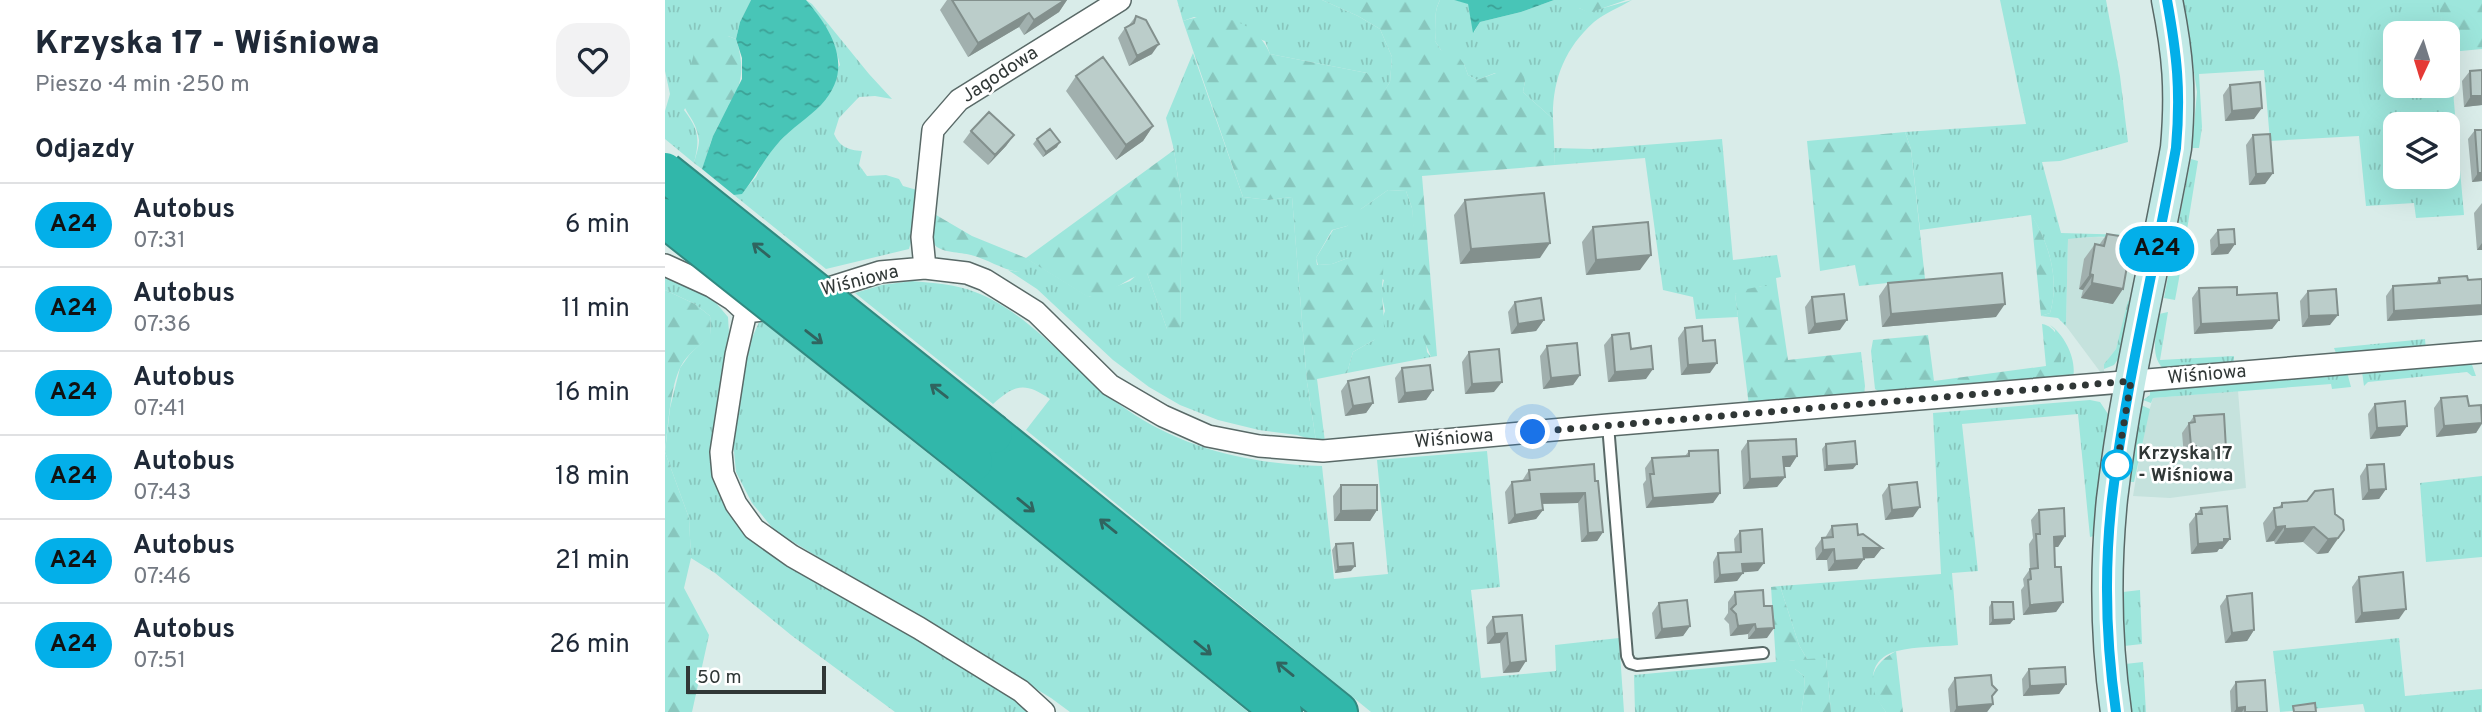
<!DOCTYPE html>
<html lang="pl">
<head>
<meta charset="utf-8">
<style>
	body { margin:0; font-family:Overpass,sans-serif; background:#f2f2f3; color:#1f2937; height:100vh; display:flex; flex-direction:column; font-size:26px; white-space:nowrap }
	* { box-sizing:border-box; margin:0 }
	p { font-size:23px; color:#747a83 }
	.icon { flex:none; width:38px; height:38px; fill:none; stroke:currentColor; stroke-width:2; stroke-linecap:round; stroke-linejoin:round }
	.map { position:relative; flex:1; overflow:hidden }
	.details { display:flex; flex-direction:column; background:#fff; width:665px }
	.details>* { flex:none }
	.badge { padding:0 14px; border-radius:23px; font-size:24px; line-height:46px }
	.needle { width:46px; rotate:184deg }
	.fabs { position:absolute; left:1718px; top:21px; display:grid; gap:14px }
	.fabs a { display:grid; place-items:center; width:77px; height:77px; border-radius:14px; background:#fff; box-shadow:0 7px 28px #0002; font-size:35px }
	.scale { position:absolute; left:21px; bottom:18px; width:140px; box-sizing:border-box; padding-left:7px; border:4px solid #303736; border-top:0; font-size:19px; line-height:24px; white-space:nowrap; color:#303736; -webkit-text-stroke:5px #fff; paint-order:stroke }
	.you { position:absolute; width:35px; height:35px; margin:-18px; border:5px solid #fff; border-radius:50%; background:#1a73e8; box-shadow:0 0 0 10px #1a73e833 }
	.map>.badge { position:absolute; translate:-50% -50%; box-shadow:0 0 0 4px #fff }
	h2 { padding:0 35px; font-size:26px; line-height:63px }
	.round { display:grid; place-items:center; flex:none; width:74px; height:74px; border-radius:21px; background:#f2f2f3 }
	.headline { display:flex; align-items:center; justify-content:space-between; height:119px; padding:0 35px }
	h1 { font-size:33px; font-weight:800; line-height:52px }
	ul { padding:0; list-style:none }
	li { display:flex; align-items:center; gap:21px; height:84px; padding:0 35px; border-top:2px solid #e0e1e3 }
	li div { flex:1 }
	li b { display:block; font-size:26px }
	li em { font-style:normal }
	li .badge { min-width:77px; font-weight:700; text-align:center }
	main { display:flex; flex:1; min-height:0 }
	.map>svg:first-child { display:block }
	.built { fill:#c5e2dd }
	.grass { fill:url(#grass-tufts); fill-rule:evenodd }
	.forest { fill:url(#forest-firs) }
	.water { fill:url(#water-ripples) }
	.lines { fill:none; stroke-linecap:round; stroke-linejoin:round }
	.lane-casing { stroke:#596967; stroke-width:14 }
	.street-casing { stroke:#596967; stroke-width:24 }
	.secondary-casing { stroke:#596967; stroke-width:33 }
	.highway-casing { stroke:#318a81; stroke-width:42 }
	.lane { stroke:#fff; stroke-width:10 }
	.street { stroke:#fff; stroke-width:21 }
	.secondary { stroke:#c1e9e6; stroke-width:30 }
	.highway { stroke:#31b7aa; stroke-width:38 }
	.highway-bridge-casing { stroke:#318a81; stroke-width:42; stroke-linecap:butt }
	.highway-bridge { stroke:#31b7aa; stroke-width:38 }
	.wall { fill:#a1b0ae }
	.shaded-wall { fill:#83908d }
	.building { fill:#bbcdca; stroke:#83908d; stroke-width:2 }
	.oneway { stroke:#30645f }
	.line-casing { stroke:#fff; stroke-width:16 }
	.line { stroke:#03afe9; stroke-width:10 }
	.walk { stroke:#303736; stroke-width:7; stroke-dasharray:0 12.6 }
	.stop-dot { fill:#fff; stroke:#03afe9; stroke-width:3.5 }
	.labels { text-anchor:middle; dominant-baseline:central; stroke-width:5; stroke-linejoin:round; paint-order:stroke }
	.street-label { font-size:19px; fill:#303736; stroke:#fff }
	.stop-label { font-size:19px; font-weight:bold; fill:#303736; stroke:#fff; text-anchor:start }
</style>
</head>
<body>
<main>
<section class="details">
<div class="headline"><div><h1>Krzyska 17 - Wiśniowa</h1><p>Pieszo · 4 min · 250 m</p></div><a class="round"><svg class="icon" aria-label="heart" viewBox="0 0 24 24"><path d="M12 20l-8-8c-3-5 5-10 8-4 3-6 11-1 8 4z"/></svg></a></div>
<h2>Odjazdy</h2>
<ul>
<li><span class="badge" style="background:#03afe9;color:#111">A24</span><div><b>Autobus</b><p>07:31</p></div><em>6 min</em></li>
<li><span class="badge" style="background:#03afe9;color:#111">A24</span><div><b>Autobus</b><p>07:36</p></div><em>11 min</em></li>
<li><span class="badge" style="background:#03afe9;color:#111">A24</span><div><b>Autobus</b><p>07:41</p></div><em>16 min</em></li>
<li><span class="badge" style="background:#03afe9;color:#111">A24</span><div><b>Autobus</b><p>07:43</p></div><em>18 min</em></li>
<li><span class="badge" style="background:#03afe9;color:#111">A24</span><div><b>Autobus</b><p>07:46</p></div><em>21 min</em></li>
<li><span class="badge" style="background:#03afe9;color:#111">A24</span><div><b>Autobus</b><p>07:51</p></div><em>26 min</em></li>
</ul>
</section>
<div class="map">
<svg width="1817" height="712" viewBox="0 0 1817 712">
	<defs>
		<pattern id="grass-tufts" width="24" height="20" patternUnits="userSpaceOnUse" patternTransform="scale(1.75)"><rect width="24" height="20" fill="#9de6dc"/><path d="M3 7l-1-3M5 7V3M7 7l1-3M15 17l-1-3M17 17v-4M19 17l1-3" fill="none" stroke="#88c6bd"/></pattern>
		<pattern id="forest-firs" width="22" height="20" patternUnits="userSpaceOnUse" patternTransform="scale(1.75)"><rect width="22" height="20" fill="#9de6dc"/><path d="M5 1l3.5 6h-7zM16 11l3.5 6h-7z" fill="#88c6bd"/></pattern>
		<pattern id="water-ripples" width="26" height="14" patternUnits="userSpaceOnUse" patternTransform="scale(1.75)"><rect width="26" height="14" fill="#48c5b7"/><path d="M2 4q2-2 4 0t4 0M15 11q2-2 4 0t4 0" fill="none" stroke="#3ca196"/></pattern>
	</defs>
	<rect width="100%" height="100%" fill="#d9ece9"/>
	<path class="built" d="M1429,237L1454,238L1469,244L1475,253L1467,300L1451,349L1439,364V377L1401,326L1403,238Z
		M1573,391L1581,488L1505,498L1468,496L1480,424L1488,398Z"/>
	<path class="grass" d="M0,0H86L75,22L71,39L63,36L19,110C34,130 35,139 29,163L0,139V111L5,94L0,71Z
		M141,0L147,4L204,74L227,99L210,96L194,97L174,118L169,134C175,147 183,150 197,151L194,165L202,176L221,175L234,179L238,186L252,190L247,238L244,249L161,269L69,195L77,193L91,177L100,157L118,138L175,65C169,38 158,20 141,0Z
		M512,0H657L693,16L715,29L727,57L725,82L716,97L702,73L605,54L600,41L529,17L518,21Z
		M775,0H789L803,3L809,32L815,22L856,12L889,0H914V8L924,12L967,0C955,7 940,13 929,22C900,48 887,80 888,119L858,92L860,81L830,73L812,80L803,75L799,64L776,50L770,41C773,23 767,16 775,0Z
		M1335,0H1441L1455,76L1463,142L1395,161L1377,162L1396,233L1467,235L1477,232L1482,224L1475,253C1461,231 1426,237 1403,239L1401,326L1393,318L1376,316L1385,313C1395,279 1384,243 1366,215L1255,230L1246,149L1240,132L1361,124Z
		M1518,0H1774L1777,20L1782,33H1731V86H1783V35L1799,215L1751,218L1749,203L1701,206L1694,136L1605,141L1599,70L1534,74L1537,127L1534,148H1527L1532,92ZM1731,124H1783V177H1731Z
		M528,53L578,197L604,200L627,197L642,382L651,441L632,435L594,430L553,420L515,405L484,387L448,360L372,289L343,270L353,272L361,258L424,297L465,281L474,273H482L502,329L515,330L517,206L509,150L501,118Z
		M1057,139L1068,260L1112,255L1116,277L1111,278L1112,286H1097L1070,294L1073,317L1031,319L1028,297L998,290L980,158L890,165L889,148L927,149Z
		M1526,159L1533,161L1520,242L1510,240Z
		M723,190L741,191L747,208L762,352L766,357L682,373L688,352L709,340L720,311L716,292L719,280L683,258L667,264L653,265L651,258L668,230L682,226L696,209Z
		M1507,254L1518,257L1510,300L1499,298Z
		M0,278L46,297L63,317L64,333L49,421V463L67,515L356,702L363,712H230L126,635L50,573L26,558L24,518L0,452L5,408L15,368L25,354L46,334L45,316L30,304L0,290Z
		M247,281C268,283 290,284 310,292C368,314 410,374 461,409C520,450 587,464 657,466L669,579L723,574L712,460L822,451L835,587L806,590L816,678L891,671L890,645L954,638L959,712H706L361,430L385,399C360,382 350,384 328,404L190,293L217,285Z
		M1467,300L1454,358L1449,365L1439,369V364L1451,349L1463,301Z
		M1503,312L1495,360L1569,356V366L1501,371C1483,358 1492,332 1494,314Z
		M95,320L391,555L583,712H405L386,698L110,531L87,503L71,472L68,441L83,347Z
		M1385,325C1400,335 1412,360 1408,378L1392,380L1390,330Z
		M1760,339L1761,350L1673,358L1669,348Z
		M1806,362L1811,376H1807L1802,372L1703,382L1699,386L1697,372Z
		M1682,372L1686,387L1667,389L1666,384L1488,398L1486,403L1478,400L1485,395V389Z
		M1425,400L1435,402L1443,414L1429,536L1425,537L1413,414L1297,424L1313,571L1287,573L1293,645C1273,647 1251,646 1232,651C1199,660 1205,691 1221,712H1166L1161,659H1142L1134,645L1115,586L1276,574L1268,413Z
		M1476,405L1485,409L1469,482H1465Z
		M1817,476V557L1761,562L1755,483Z
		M1475,590L1477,644L1459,646L1458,592Z
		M1734,638L1740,696L1817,689V712H1700L1698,704L1615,712L1608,651Z
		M1131,660L1130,669L1139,676L1140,688L1136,712H970L969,675Z
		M1478,662L1481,712H1465L1460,664Z"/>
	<path class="forest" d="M657,0H775C767,15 773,24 770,41L776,50L790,52L799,64L803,75L812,80L850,66L858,71L860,81L858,92L888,119L890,165L757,176L772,356L766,357L755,330L747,208L741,191L723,190L696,209L694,218L682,226L667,230L651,258L652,265L667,264L683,258L718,266C719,276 716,286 717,295C718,307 719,317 719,330L709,340L688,352L682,373L652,379L660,442L651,441L642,382L627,197L604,200L578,197L518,21C551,9 592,21 605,54L702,73L713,87L716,96L725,82L727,57L715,29L693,16Z
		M914,0H961L924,13L914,8Z
		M1774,0H1817V49L1785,52C1784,33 1773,19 1774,0Z
		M63,36L71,39C85,83 69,95 50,132C44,144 42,157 37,169L29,163C31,155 34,147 34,140C30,111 10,112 17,75L25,69L29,53L48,38Z
		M1240,132L1246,149L1260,279L1194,286L1190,265L1155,271L1142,141Z
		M509,150L517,206L515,330L507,334L502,329L482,273C466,274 447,295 423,297L362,259L359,268L353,272C336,269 322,259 306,255C296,252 275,253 269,244C262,236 265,222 266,212L307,236L361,258Z
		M1366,214C1384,243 1395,279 1385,313L1376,316Z
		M1097,286H1112L1123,360L1196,352L1200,386L1199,395L1084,406L1070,294L1077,290Z
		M0,290L30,304L45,316L46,335C36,345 23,353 16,366C5,386 3,428 0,452Z
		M1377,324C1400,328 1398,363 1392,380L1218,394L1210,389L1206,351L1208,340L1263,335L1269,381L1381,366Z
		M0,452L24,518L26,558L19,588L44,635L27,712H0Z
		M1115,586L1134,645L1142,659L1161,658L1166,712H1136L1140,688L1139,676L1130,669V660L1111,663L1106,587Z
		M1231,651L1238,712H1221C1201,686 1202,667 1231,651Z"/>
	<path class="water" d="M86,0H141C168,31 190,69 156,105C143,118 127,128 115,141C100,157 91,176 77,194L69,195L37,169L48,136L77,79V58L71,39L75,22Z
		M789,0H889L856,12L815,22L808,33L803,4Z"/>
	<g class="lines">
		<g class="lane-casing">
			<path id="lane" d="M943,425L962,656L965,663L972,665L1098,653"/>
		</g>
		<g class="street-casing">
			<path id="street" d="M0,265L46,286L68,300L81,312L97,310L115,304
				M260,268L257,237L268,130L294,100L455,0
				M145,294L215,272L260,268L302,273L320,280L371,312L445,385L498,416L543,436L594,446L658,451L943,425L1817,352
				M81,312L71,355L56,452L58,474L71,504L89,529L127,556L254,628L356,691L379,712"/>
		</g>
		<g class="secondary-casing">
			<path id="secondary" d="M1451,712C1441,642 1440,569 1447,499C1461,381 1490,265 1511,148C1516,91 1513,55 1502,0"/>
		</g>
		<g class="highway-casing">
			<path id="highway" d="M328,434L673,712
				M308,462L617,712"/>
		</g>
		<use href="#lane" class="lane"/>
		<use href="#street" class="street"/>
		<use href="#secondary" class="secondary"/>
		<use href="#highway" class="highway"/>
		<g class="highway-bridge-casing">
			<path id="highway-bridge" d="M0,172L328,434
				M0,218L308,462"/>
		</g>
		<use href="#highway-bridge" class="highway-bridge"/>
	</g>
	<path class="wall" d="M282,0H402L394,12L359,35L354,27L303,57L275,10Z
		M471,16L487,54L464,66L453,38L460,28L464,25Z
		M1817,70V105L1799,107L1797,81L1805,71Z
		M411,76L488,126L478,141L451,160L401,91Z
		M1565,85L1589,119L1560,121L1558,95Z
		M1810,130H1817V181L1807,182L1803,139Z
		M306,131L349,135L341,146L323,165L298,142Z
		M1588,135L1608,173L1600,184L1584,185L1581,145Z
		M372,139L392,147L378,157L368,144Z
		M800,200L875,258L795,264L789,215Z
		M1817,203V250H1812L1809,213Z
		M928,227L975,270L921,275L917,242Z
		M1553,230L1570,244L1563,254L1546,255L1545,240Z
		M1442,234L1448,304L1416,298L1418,290L1414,289L1419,259L1430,244L1434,245Z
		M1774,278L1803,280L1817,279V315L1722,321L1721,296L1728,286L1771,283Z
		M1223,283L1331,317L1217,327L1214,296Z
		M1534,288L1572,295L1614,320L1607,329L1529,334L1527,298Z
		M1643,291L1665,325L1637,327L1635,301Z
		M1147,297L1175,330L1143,334L1140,307Z
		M850,302L879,320L871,331L846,334L843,312Z
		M1020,328L1038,341L1045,373L1016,375L1013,338Z
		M947,335L966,349L981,379L943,382L939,345Z
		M882,346L915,375L908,385L878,389L875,356Z
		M804,352L829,392L800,394L797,362Z
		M737,368L768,390L761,400L733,403L730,378Z
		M683,381L708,403L701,413L680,416L676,391Z
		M1776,398L1804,406L1817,415V424L1811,433L1771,437L1769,408Z
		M1710,404L1742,426L1735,436L1705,439L1703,414Z
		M1529,416L1561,449L1554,459L1525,461L1524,456H1519L1517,433Z
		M1083,441L1132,456L1125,467H1119L1120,477L1112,487L1078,489L1076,451Z
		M1161,444L1188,469L1159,471L1157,449Z
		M1024,451L1055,493L1048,503L981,508L978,484L981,480L980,468L987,458L1020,456Z
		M1702,465L1721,489L1714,499L1697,500L1695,476Z
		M864,470L930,481L938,532L932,541L916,542L913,503L877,504L878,510L871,519L843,524L840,492L847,482L857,481Z
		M676,485L712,510L705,521H669L668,496Z
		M1224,485L1248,517L1220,520L1217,495Z
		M1642,501L1668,545L1663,553L1652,554L1638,542L1610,544L1609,541L1601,542L1598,523L1609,508L1614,507L1617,503Z
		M1536,508L1565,539L1557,549H1554L1552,552L1526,554L1524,524Z
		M1374,510L1400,536L1393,547H1389L1390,567L1398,602L1391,612L1358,615L1356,590L1359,586L1358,579L1365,569L1364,544L1368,538L1366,520Z
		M1167,526L1193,535L1217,548L1209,558H1199L1192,569L1163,571L1162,560H1151L1150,548L1157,538H1160Z
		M1075,531L1093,571L1078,572L1072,581L1049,583L1048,562L1053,553L1070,552L1069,539Z
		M671,544L686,571L670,573L667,550Z
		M1694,577L1734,619L1690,623L1687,587Z
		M1070,592L1102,638L1083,639V634L1065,636L1064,624L1059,619L1063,613V602Z
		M1562,596L1589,630L1582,641L1560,643L1555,606Z
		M1327,602L1345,624L1324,625V607Z
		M994,603L1025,626L1018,636L990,639L987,613Z
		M857,615L854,672L838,673L835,643L822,644L821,627L828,617Z
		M1364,669L1401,684L1394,694L1358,696L1357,679Z
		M1290,678L1328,704L1322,712H1285L1283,689Z
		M1571,682L1602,712H1566L1565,691Z"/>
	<path class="shaded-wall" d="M400,0H402L394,12L359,35L369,20Z
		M364,13L354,27L303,57L313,43Z
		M494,44L487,54L464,66L472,56Z
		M1806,96H1817V105L1799,107Z
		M1597,108L1589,119L1560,121L1567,111Z
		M488,126L478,141L451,160L461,145Z
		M349,135L341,146L323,165L330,155Z
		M395,142L392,147L378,157L381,152Z
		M1608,173L1600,184L1584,185L1591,174Z
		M1813,173H1817V181L1807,182Z
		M885,243L875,258L795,264L806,249Z
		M1817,243V250H1812Z
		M1570,244L1563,254L1546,255L1554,245Z
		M986,255L975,270L921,275L931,260Z
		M1425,274L1428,275L1418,290L1414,289Z
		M1427,283L1458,289L1448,304L1416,298Z
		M1340,304L1331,317L1217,327L1226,314Z
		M1817,305V315L1722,321L1729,311Z
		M1673,315L1665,325L1637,327L1644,316Z
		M879,320L871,331L846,334L853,324Z
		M1182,320L1175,330L1143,334L1150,324Z
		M1614,320L1607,329L1529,334L1536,324Z
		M1052,363L1045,373L1016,375L1023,365Z
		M988,369L981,379L943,382L950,372Z
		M915,375L908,385L878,389L886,378Z
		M837,382L829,392L800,394L807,384Z
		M768,390L761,400L733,403L740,393Z
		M708,403L701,413L680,416L688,406Z
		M1817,423L1811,433L1771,437L1779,426Z
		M1742,426L1735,436L1705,439L1712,428Z
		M1526,446H1531L1524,456H1519Z
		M1561,449L1554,459L1525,461L1532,451Z
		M1132,456L1125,467H1111L1118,457Z
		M1192,464L1188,469L1159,471L1162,466Z
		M1120,477L1112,487L1078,489L1085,479Z
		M1721,489L1714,499L1697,500L1704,490Z
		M920,493L913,503L869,504L876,494Z
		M1055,493L1048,503L981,508L988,498Z
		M1255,507L1248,517L1220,520L1227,510Z
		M712,510L705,521H669L676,511Z
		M878,510L871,519L843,524L850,515Z
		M1620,526L1609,541L1601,542L1611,527Z
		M1649,527L1638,542L1610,544L1620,529Z
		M1679,530L1663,553L1652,554L1663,539Z
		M938,532L932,541L916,542L923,533Z
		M1400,536L1393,547H1382L1389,537Z
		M1559,539H1565L1557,549H1554L1552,552L1526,554L1533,544Z
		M1198,548H1217L1209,558L1191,559Z
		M1169,549L1162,560H1151L1158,550Z
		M1199,559L1192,569L1163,571L1170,561Z
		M1099,563L1093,571L1072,573L1077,564Z
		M690,566L686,571L670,573L673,567Z
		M1078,573L1072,581L1049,583L1055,575Z
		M1398,602L1391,612L1358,615L1365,605Z
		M1741,609L1734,619L1690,623L1697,613Z
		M1349,619L1345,624L1324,625L1328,620Z
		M1090,624L1083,634L1065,636L1073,626Z
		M1025,626L1018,636L990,639L997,629Z
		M1109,628L1102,638L1083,639L1091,629Z
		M1589,630L1582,641L1560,643L1567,633Z
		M842,633L835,643L822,644L830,634Z
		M861,661L854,672L838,673L845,663Z
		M1401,684L1394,694L1358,696L1365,686Z
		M1328,704L1322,712H1289L1292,707Z
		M1580,707L1577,712H1569L1572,708Z"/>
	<path class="building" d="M287,0H400L369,20L364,13L313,43Z
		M471,16L481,20L494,44L472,56L460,28L469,23Z
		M438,57L488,126L461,145L411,76Z
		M1817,70V96H1806L1805,71Z
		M1595,82L1597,108L1567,111L1565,85Z
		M324,112L349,135L330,155L306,131Z
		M385,129L395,142L381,152L372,139Z
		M1810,130H1817V173H1813Z
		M1605,134L1608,173L1591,174L1588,135Z
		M879,193L885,243L806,249L800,200Z
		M983,222L986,255L931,260L928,227Z
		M1569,229L1570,244L1554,245L1553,230Z
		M1442,234L1467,238L1458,289L1427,283L1428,275L1425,274L1430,244L1439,246Z
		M1337,273L1340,304L1226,314L1223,283Z
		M1802,276L1803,280L1817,279V305L1729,311L1728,286L1775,283L1774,278Z
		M1572,287V295L1612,293L1614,320L1536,324L1534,288Z
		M1671,289L1673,315L1644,316L1643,291Z
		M1179,294L1182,320L1150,324L1147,297Z
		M876,298L879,320L853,324L850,302Z
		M1037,326L1038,341L1050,340L1052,363L1023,365L1020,328Z
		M964,333L966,349L986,346L988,369L950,372L947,335Z
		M912,343L915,375L886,378L882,346Z
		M834,349L837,382L807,384L804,352Z
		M765,365L768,390L740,393L737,368Z
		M704,377L708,403L688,406L683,381Z
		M1802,396L1804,406L1816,405L1817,423L1779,426L1776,398Z
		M1740,401L1742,426L1712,428L1710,404Z
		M1559,414L1561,449L1532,451L1531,446H1526L1524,423L1530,422L1529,416Z
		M1131,439L1132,456L1118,457L1120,477L1085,479L1083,441Z
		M1190,441L1192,464L1162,466L1161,444Z
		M1053,450L1055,493L988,498L985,474H989L987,458L1024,456V451Z
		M929,464L930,481H933L938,532L923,533L920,493L876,494L878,510L850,515L847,482L865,480L864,470Z
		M1719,464L1721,489L1704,490L1702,465Z
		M1252,482L1255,507L1227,510L1224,485Z
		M676,485H712V510L676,511Z
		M1668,489L1670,514L1678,520L1679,530L1673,538L1663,539L1649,527L1620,529V526L1611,527L1609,508L1617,507V503L1642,501L1650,491Z
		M1562,506L1565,539H1559V542L1533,544L1531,514H1537L1536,508Z
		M1399,508L1400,536L1389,537L1390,567H1396L1398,602L1365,605L1363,580L1366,579L1365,569L1373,568L1371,534H1375L1374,510Z
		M1192,524L1193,535L1198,534L1217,548H1198L1199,559L1170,561L1169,549L1158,550L1157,538L1168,537L1167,526Z
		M1097,529L1099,563L1077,564L1078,573L1055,575L1053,553L1076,552L1075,531Z
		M688,543L690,566L673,567L671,544Z
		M1738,572L1741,609L1697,613L1694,577Z
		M1098,590L1099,606H1107L1109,628L1091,629L1090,624L1073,626L1071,614L1066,609L1071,604L1070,592Z
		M1587,593L1589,630L1567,633L1562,596Z
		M1022,600L1025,626L997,629L994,603Z
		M1327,602H1348L1349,619L1328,620Z
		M857,615L861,661L845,663L842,633L830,634L828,617Z
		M1400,667L1401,684L1365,686L1364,669Z
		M1326,675L1327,685L1332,690L1327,696L1328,704L1292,707L1290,678Z
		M1600,680L1602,712H1580V707L1572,708L1571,682Z
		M1650,703L1651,712H1629L1628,706Z"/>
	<defs><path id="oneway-shaft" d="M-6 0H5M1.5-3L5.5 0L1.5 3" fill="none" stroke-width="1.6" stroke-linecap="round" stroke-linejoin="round" transform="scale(1.75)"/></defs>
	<g class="oneway">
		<use href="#oneway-shaft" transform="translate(96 250) rotate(-141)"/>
		<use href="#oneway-shaft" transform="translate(149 337) rotate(38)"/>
		<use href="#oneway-shaft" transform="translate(274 391) rotate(-142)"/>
		<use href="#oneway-shaft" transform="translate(361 505) rotate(39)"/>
		<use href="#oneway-shaft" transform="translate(443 526) rotate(-141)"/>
		<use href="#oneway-shaft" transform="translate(538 648) rotate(39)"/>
		<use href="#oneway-shaft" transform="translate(620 669) rotate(-141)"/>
	</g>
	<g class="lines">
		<g class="line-casing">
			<path id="line" d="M1451,712C1441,642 1439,569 1447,499C1461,381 1490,265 1511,148C1516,91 1512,55 1502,0"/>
		</g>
		<use href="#line" class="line"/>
		<path class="walk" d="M868,432L1466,381L1452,465"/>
	</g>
	<circle class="stop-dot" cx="1452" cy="465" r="14"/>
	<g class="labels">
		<g class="street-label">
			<text transform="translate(335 75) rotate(-33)">Jagodowa</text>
			<text transform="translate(195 281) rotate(-14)">Wiśniowa</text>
			<text transform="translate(1542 375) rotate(-5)">Wiśniowa</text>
			<text transform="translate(789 439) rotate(-5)">Wiśniowa</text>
		</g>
		<g class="stop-label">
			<text x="1473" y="454">Krzyska 17<tspan x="1473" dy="22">- Wiśniowa</tspan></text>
		</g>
	</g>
</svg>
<div class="fabs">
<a><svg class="needle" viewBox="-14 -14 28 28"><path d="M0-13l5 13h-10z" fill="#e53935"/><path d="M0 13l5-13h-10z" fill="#747a83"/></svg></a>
<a><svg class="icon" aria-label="layers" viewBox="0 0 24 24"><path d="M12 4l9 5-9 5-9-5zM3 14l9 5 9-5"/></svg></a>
</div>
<div class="scale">50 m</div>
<div class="you" style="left:868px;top:432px"></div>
<b class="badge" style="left:1492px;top:249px;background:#03afe9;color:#111">A24</b>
</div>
</main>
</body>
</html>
